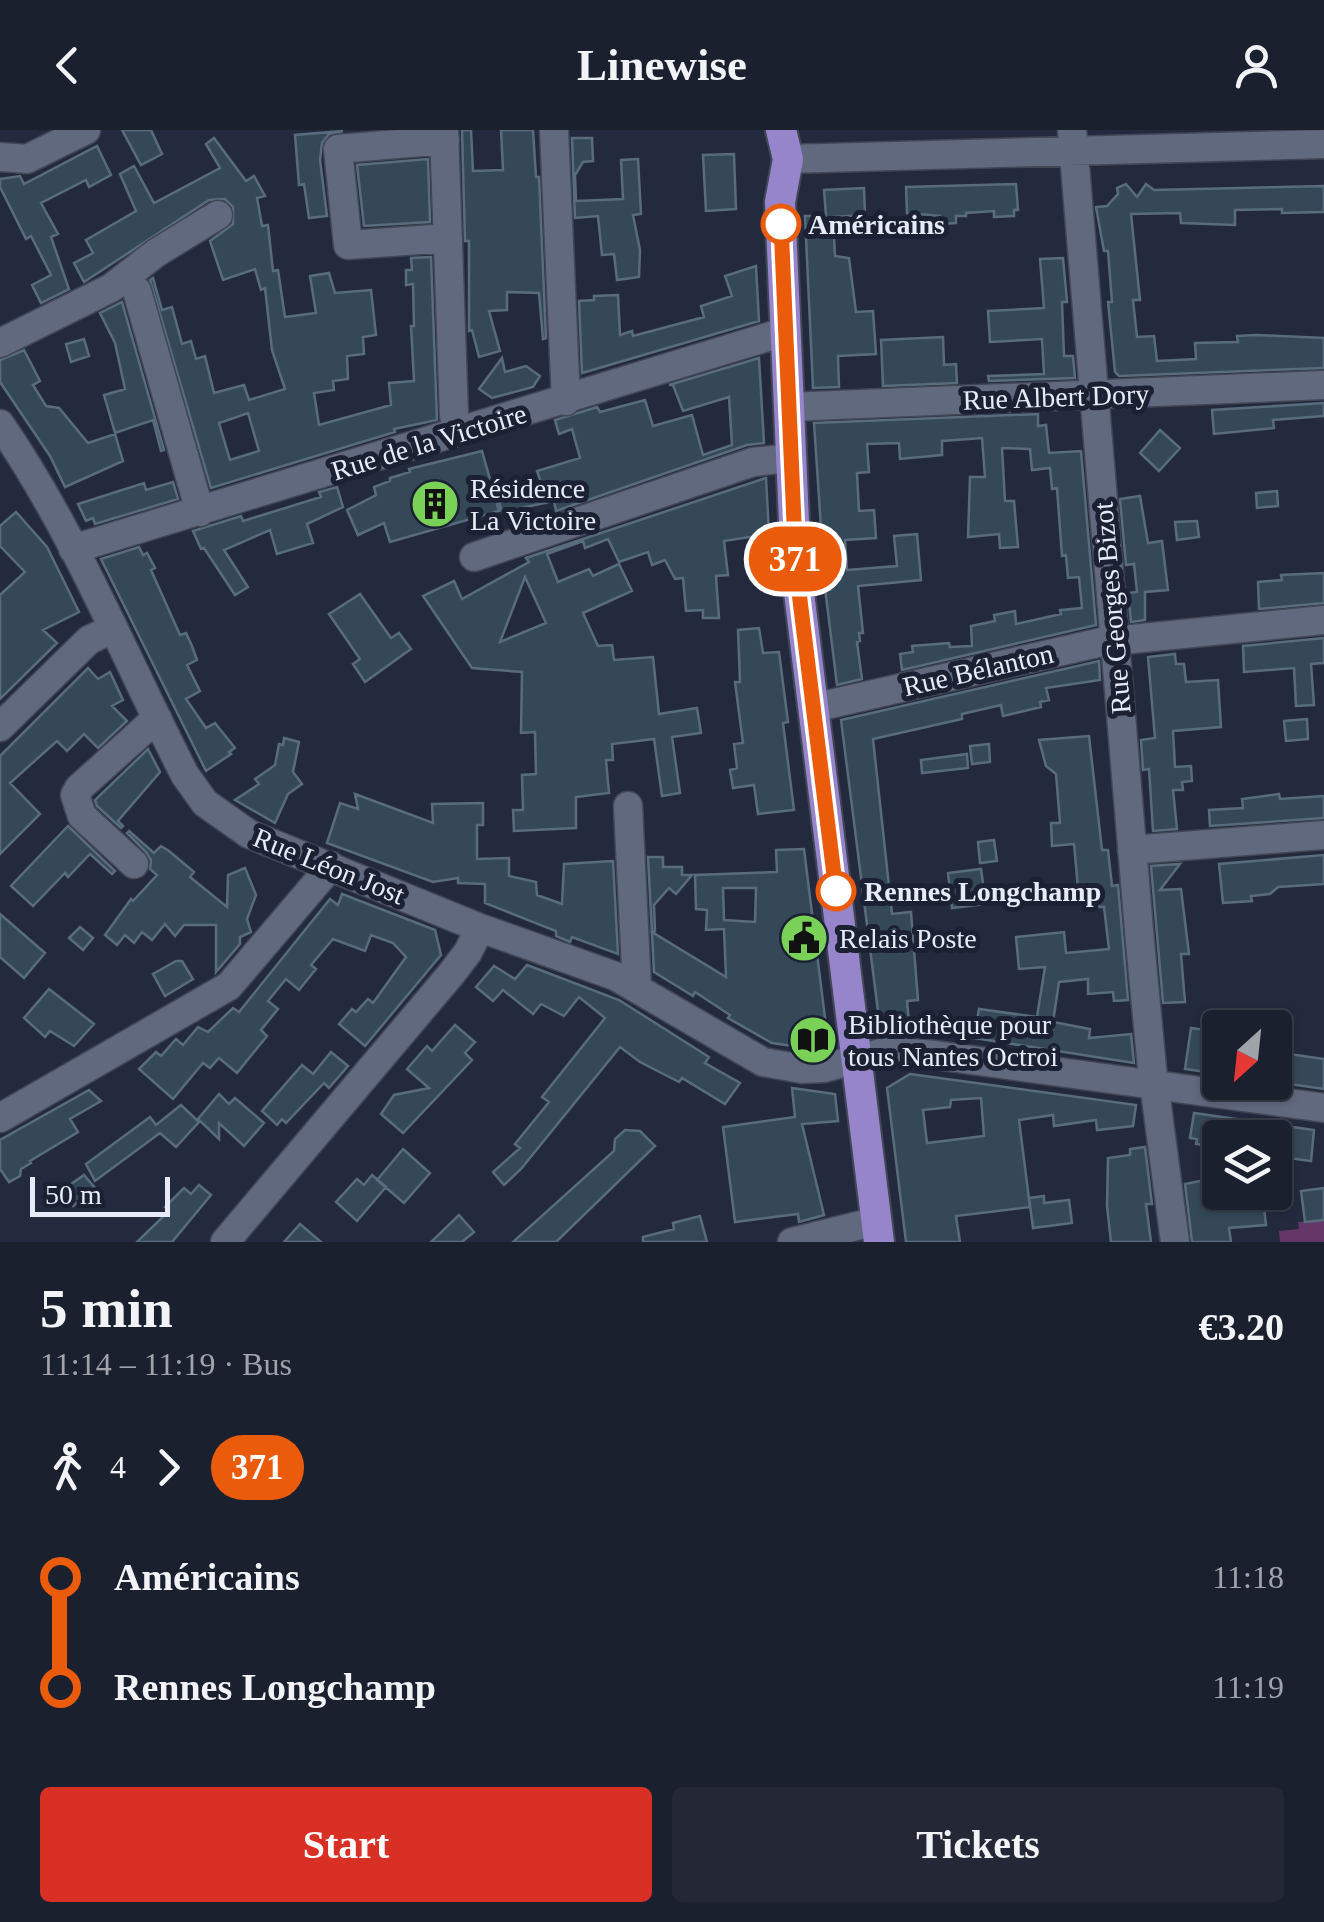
<!DOCTYPE html>
<html lang="en">
<head>
<meta charset="utf-8">
<style>
	body { margin:0; font-family:"Times New Roman",serif; background:#242836; color:#f1f3f6; height:100vh; display:flex; flex-direction:column; font-size:38px; white-space:nowrap }
	* { box-sizing:border-box; margin:0 }
	p { font-size:32px; color:#a0a3aa }
	.icon { flex:none; width:55px; height:55px; fill:none; stroke:currentColor; stroke-width:2; stroke-linecap:round; stroke-linejoin:round }
	.map { position:relative; height:1112px; overflow:hidden }
	.side { display:flex; flex-direction:column; background:#1b202e; flex:1 }
	.side>* { flex:none }
	.badge { padding:0 20px; border-radius:32px; font-size:35px; line-height:65px }
	.needle { width:65px; rotate:207deg }
	.buttons { position:absolute; left:1202px; top:880px; display:grid; gap:20px }
	.buttons a { display:grid; place-items:center; width:90px; height:90px; border-radius:10px; background:#1b202e; box-shadow:0 2px 8px #0004,0 0 0 2px #393e4a; font-size:50px }
	.scale { position:absolute; left:30px; bottom:25px; width:140px; box-sizing:border-box; padding-left:10px; border:5px solid #e7ebf8; border-top:0; font-size:28px; line-height:35px; white-space:nowrap; color:#e7ebf8; -webkit-text-stroke:8px #1b2133; paint-order:stroke }
	.map>.badge { position:absolute; translate:-50% -50%; box-shadow:0 0 0 5px #fff }
	.legs { display:flex; align-items:center; gap:15px; height:110px; padding:0 40px; font-size:32px }
	.legs p { margin-inline-start:auto }
	.summary { display:flex; align-items:center; justify-content:space-between; height:170px; padding:0 40px }
	h1 { font-size:55px; font-weight:700; line-height:75px }
	.action { display:flex; gap:20px; margin-top:auto; padding:20px 40px }
	.action a { flex:1; height:115px; border-radius:10px; background:#d93025; color:#fff; font-size:40px; font-weight:700; line-height:115px; text-align:center }
	.action a+a { background:#242836; color:#f1f3f6 }
	ul { padding:0 40px; list-style:none }
	li { display:flex; align-items:center; gap:35px; height:110px; font-size:38px }
	li i { display:grid; place-items:center; width:15px; height:100%; margin:0 12px; background:currentColor }
	li i::after { content:''; width:25px; height:25px; margin:-12px; border:8px solid; border-radius:50%; background:#1b202e }
	li p { margin-inline-start:auto }
	li:first-child i { background:linear-gradient(#0000 50%,currentColor 0) }
	li:last-child i { background:linear-gradient(currentColor 50%,#0000 0) }
	header { display:flex; justify-content:space-between; align-items:center; height:130px; padding:0 40px; background:#1b202e; font-size:45px; font-weight:700 }
	.map>svg:first-child { display:block }
	.green { fill:#643768 }
	.building { fill:#344858; stroke:#586c7d; stroke-width:2.5; fill-rule:evenodd }
	.lines { fill:none; stroke-linecap:round; stroke-linejoin:round }
	.minor-casing { stroke:#424757; stroke-width:31 }
	.major-casing { stroke:#424757; stroke-width:34 }
	.minor { stroke:#61697f; stroke-width:28 }
	.major { stroke:#9685cb; stroke-width:30 }
	.line-1-casing { stroke:#fff; stroke-width:22 }
	.line-1 { stroke:#ea5b0c; stroke-width:15 }
	.stop-1-dot { fill:#fff; stroke:#ea5b0c; stroke-width:5 }
	.labels { text-anchor:middle; dominant-baseline:central; stroke-width:10; stroke-linejoin:round; paint-order:stroke }
	.stop-label { font-size:28px; font-weight:bold; fill:#e7ebf8; stroke:#1b2133; text-anchor:start }
	.street-label { font-size:28px; fill:#e7ebf8; stroke:#1b2133 }
	.poi-label { font-size:28px; fill:#e7ebf8; stroke:#1b2133; text-anchor:start }
</style>
</head>
<body>
<header><svg class="icon" aria-label="back" viewBox="0 0 24 24"><path d="M15 5l-7 7 7 7"/></svg>Linewise<svg class="icon" aria-label="person" viewBox="0 0 24 24"><circle cx="12" cy="8" r="4"/><path d="M4 21q1-7 8-7t8 7"/></svg></header>
<div class="map">
<svg width="1324" height="1112" viewBox="0 0 1324 1112">
	<rect width="100%" height="100%" fill="#242a3e"/>
	<path class="green" d="M1324,1090V1112H1280L1279,1101L1299,1099L1298,1092Z"/>
	<path class="building" d="M122,0H151L162,24L141,35Z
		M462,0H471L473,41L503,40L501,0H533L536,47H539L546,208L543,209L539,163L507,162V180L489,181L500,221L479,227L472,200L469,201V111H465Z
		M343,1L329,4L322,13L320,30L327,86L309,88L304,54L299,55L295,5Z
		M214,8L246,51L254,46L265,66L257,68L262,96L268,95L273,141L278,140L285,187L316,183L310,146L329,143L335,163L371,160L376,205L363,207L364,224L347,226L348,249L333,251L334,260L314,263L319,295L391,275L389,253L414,251L411,196H414L413,154L406,155V140H412L411,128L431,127L437,290L394,299L395,302L211,358L150,150L153,148L162,180L172,177L182,214L191,211L196,229L205,226L214,263L244,255L249,270L285,259L272,220L265,158L261,160L255,139L223,150L210,111L233,94V77L225,69L209,70L84,152L74,133L93,123L86,110L136,81L120,44L134,36L154,73L220,38L206,14ZM248,283L259,321L230,330L219,293Z
		M572,8H592L593,31L583,32L575,45L576,71L623,69L621,30L638,29L641,84L633,85L640,120L639,147L617,150L614,124L602,125L598,86L575,88Z
		M97,16L111,45L89,57L86,50L41,73L58,104L51,107L69,159L41,173L32,155L51,145L31,106L26,109L0,57V49L20,46L24,54Z
		M734,24L736,79L706,81L703,25Z
		M428,29L430,92L364,96L357,35Z
		M1016,54L1018,80H1014V86L994,87V81L966,83V86H956V93L941,94L940,86L907,83L906,57Z
		M1126,54L1137,67L1146,54L1154,60L1324,56V82L1282,83V79L1235,80V95L1181,93L1180,83L1131,84L1140,170H1133L1137,207L1154,206L1157,231L1196,229L1195,213L1238,212L1237,206L1257,205L1324,208V238L1119,246L1115,242L1108,172H1112L1108,121H1104L1096,77L1107,76L1118,64L1117,58Z
		M864,58L865,85L833,87L835,126L849,128L856,182L873,181L876,224L838,226L839,257L813,258L805,86H826L824,60Z
		M1063,128L1067,172H1062L1064,226H1073L1075,248L989,251L988,246L1044,244L1042,209L990,212L988,181L1044,178L1040,129Z
		M756,136L759,191L582,243L579,171L594,170V166L618,165L620,205L632,201L633,206L704,187L701,176L732,166L725,146Z
		M122,172L164,320L161,321L153,290L115,303L104,265L125,259L115,213L100,183Z
		M943,207L944,235L956,234L957,253L883,256L881,210Z
		M84,209L89,226L71,232L66,214Z
		M24,220L40,251L33,255L46,276L59,278L88,313L115,304L123,331L65,357L50,326L0,252V230Z
		M502,228L505,242L526,236L540,246L533,257L492,268L479,259Z
		M759,228L764,313L747,315L556,381L554,371L502,382L498,368L542,355L537,341L580,328L572,299L559,304L555,290L597,277L600,282L645,270L653,296L692,285L703,325L732,315L729,267L683,281L673,255H669Z
		M1324,273V286L1273,290L1274,298L1214,304L1212,280Z
		M1038,284V296L1046,295L1049,323L1081,321L1096,495L902,540L900,524L913,522L912,516L949,513L950,517L972,516L971,496L995,491L994,485L1015,481L1016,494L1061,484L1060,480L1082,478L1079,447L1068,448L1066,425L1062,426L1057,358L1052,359L1050,338L1032,340L1030,319L1002,318L1005,371H1014L1018,417L1000,418L999,404L968,407L970,347H985L982,308L942,311V325L900,329L899,313L867,314L869,342L857,343L859,381L874,380L876,408L845,410L847,440L897,436L894,406L917,404L921,450L858,456L863,503H859L860,511L857,512L862,549L837,555L825,458L814,293Z
		M1160,300L1180,318L1159,341L1140,323Z
		M482,321L499,381L390,412L384,393L358,405L347,380L376,365L374,357L390,351V348L410,342L409,339Z
		M766,348L769,404L724,411L728,445L716,446L719,488H703V480L686,481L683,448L675,449L665,430L652,435L648,422L619,432L608,409L585,418L583,411L547,424L558,452L589,439L593,446L619,434L632,461L583,483L598,516L612,515L614,530L653,527L659,584L697,578L701,603L672,607L680,663L662,666L654,609L612,614L613,630H606L609,663L576,667V698L514,701L513,680H523L522,645L536,644L535,602L521,603L522,542L472,538L423,466L454,451L462,469L529,432L526,428ZM525,447L546,493L500,512Z
		M173,352L178,369L95,394L93,388L86,391L78,374L144,353L146,360Z
		M337,357L343,377L307,394L313,413L277,424L270,400L224,420L248,457L235,465L204,418L201,419L193,401L241,386L243,391L321,367L319,362Z
		M1277,361L1278,376L1257,378L1256,363Z
		M1140,366L1148,413L1162,411L1168,460L1145,462V490L1131,492L1128,463L1137,462L1134,434L1126,435L1120,369Z
		M16,382L47,417L79,482L43,500L57,513L0,569V465L25,442L0,416V396Z
		M1197,391L1199,407L1177,410L1175,392Z
		M139,417L143,425L147,423L155,438L151,440L180,505L186,503L192,516L197,530L187,535L200,561L186,569L206,598L215,593L235,618L229,622L231,624L206,641L101,429Z
		M1324,443V473L1259,479L1258,452L1282,450L1281,445Z
		M360,464L391,508L399,503L411,519L365,552L353,534L360,529L329,484Z
		M759,498L763,523L779,522L788,592L783,593L794,680L758,684L754,655L733,658L730,640L737,638L734,614L743,613L735,552H740L738,500Z
		M1324,508V533L1311,534L1314,575L1296,576L1294,538L1244,542L1243,516Z
		M1175,524L1176,534H1184L1186,552L1218,550L1221,597L1173,601L1175,637L1191,636L1192,651L1182,652L1183,660H1173L1177,699L1153,701L1149,639L1143,640L1141,610L1155,608L1148,527Z
		M1099,531L1100,550L1046,558L1049,570L1040,572L1041,577L1003,586L1001,575L962,584V589L873,609L892,784L911,782L918,870L907,871L910,902L880,897L841,590Z
		M88,538L98,549L110,542L123,570L112,576L127,591L98,618L84,604L67,621L57,611L10,653L40,684L0,724V626Z
		M1307,589L1308,609L1286,611L1284,591Z
		M1089,606L1102,720H1108L1112,756L1118,755L1128,870L1114,871L1113,862L1088,864V849L1059,852L1053,892L1090,899L1089,908L1131,904L1134,933L974,908L979,879L1037,887L1045,837L1019,839L1016,807L1064,802L1066,823L1109,819L1104,777H1099L1097,767L1079,769L1074,714L1052,716L1051,693H1060L1056,644L1046,636L1039,610Z
		M284,608L299,612L293,642L302,654L288,664L275,693L235,670L259,654L255,649L275,635L279,614L283,615Z
		M989,614L990,632L972,634L970,616Z
		M148,619L160,642L118,691L123,696L121,698L97,676L95,670Z
		M967,624L968,638L922,643L921,630Z
		M355,664L433,693L432,674L483,673V695H477V729L509,728V746L536,752L537,765L562,774L564,734L613,731L618,824L572,807L570,812L556,806V801L485,773V754L458,753V748L433,752L327,713L340,673L358,679Z
		M1279,664L1280,669L1324,666V688L1210,696L1209,680L1243,678L1242,669Z
		M68,696L115,741L112,744L90,724L68,747L65,743L33,776L11,756Z
		M129,701L154,723L161,716L169,721L194,742L190,747L227,777L228,745L245,738L256,765L247,789L251,802L240,807V814L216,842V795H184L175,806L165,794L152,810L142,802L134,813L125,805L117,815L105,805L131,769L133,771L157,745L150,739L151,730L146,722L127,703Z
		M994,710L997,731L980,733L978,712Z
		M804,719L827,904L813,919L772,913L728,888L730,885L695,862L693,866L654,842L648,727H663V737H682V745H692L676,764L669,758L654,775L655,801L652,802L726,847L724,799L706,800L707,780L696,779L695,745L777,742L776,720ZM723,758H756L755,792L724,790Z
		M1324,725V754L1278,757L1270,764L1251,766L1252,771L1223,773L1219,734Z
		M1180,734L1160,760L1181,759L1189,824H1181L1185,872L1163,873L1151,736Z
		M981,739L986,774L952,778L948,743Z
		M342,764L435,800L441,825L365,916L339,894L352,879L356,882L368,869L373,873L406,827L393,813L371,805L365,821L333,809L311,835L316,839L299,860L286,849L268,871L278,879L261,900L267,906L237,943L219,928L210,938L203,933L173,969L139,939L156,922L161,926L176,909L183,915L198,897L208,902L233,878L239,882L330,769L338,775Z
		M0,784L45,823L24,848L0,827Z
		M80,797L93,808L83,820L69,808Z
		M176,831H182L193,849L165,866L153,844Z
		M527,835L619,870L709,927L705,933L740,953L725,974L682,948L679,952L640,932L620,917L521,1039L504,1055L493,1042L520,1018L515,1014L549,972L542,967L605,888L579,867L564,886L541,874L533,884L503,860L493,871L476,857L494,836L515,849Z
		M49,859L94,894L74,916L50,901L45,907L24,888Z
		M455,895L475,912L465,923L472,930L403,1003L381,984L394,965L429,958L407,939L427,916L432,921Z
		M1191,898L1218,902L1220,944L1185,939Z
		M331,922L348,936L329,958L324,953L286,993L282,989L277,995L262,981L302,935L313,944Z
		M1275,922L1324,929V959L1275,952Z
		M910,944L1136,975L1133,996L1097,1000L1096,990L1054,996L1053,985L1019,990L1030,1077L956,1086L960,1112H906L887,958ZM981,968L984,1006L927,1013L923,980L950,977L951,970Z
		M792,958L835,964L838,991L802,994L824,1085L799,1092L798,1084L735,1092L723,997L795,987Z
		M89,960L101,971L70,989L78,1002L30,1031L31,1033L21,1039L20,1046L9,1052L0,1039V1010Z
		M219,964L229,974L235,968L264,993L244,1016L219,993V1009L198,989Z
		M181,975L199,992L176,1017L160,1003L95,1051L86,1034L150,987L156,995Z
		M1194,983L1314,1000L1311,1031L1288,1028L1287,1019L1275,1018V1008H1220V1017L1196,1014L1197,1009L1190,1008Z
		M625,1000L640,1001L655,1016L556,1112H513L614,1021L615,1009Z
		M1145,1017L1152,1074H1146L1151,1112H1111L1107,1076L1108,1028L1130,1025V1019Z
		M403,1019L430,1043L404,1073L377,1050Z
		M84,1045L96,1059L73,1076L61,1061Z
		M372,1045L386,1057L357,1091L336,1072L357,1049L364,1055Z
		M1205,1050L1208,1074L1263,1069L1266,1095L1229,1098L1231,1112H1192L1185,1054Z
		M199,1055L211,1065L172,1112H137L169,1081L165,1077L184,1058L191,1064Z
		M1324,1058V1090L1305,1092L1301,1061Z
		M1044,1066V1073L1069,1070L1072,1093L1033,1098L1029,1068Z
		M459,1085L474,1102L462,1112H431Z
		M700,1086L707,1112H643V1107L674,1099L673,1093Z
		M300,1094L321,1112H284Z"/>
	<g class="lines">
		<g class="minor-casing">
			<path id="minor" d="M444,0L454,285L459,302
				M554,0L566,271
				M1072,0L1140,812L1152,938L1175,1112
				M445,10L338,19L348,115L448,108
				M0,27L27,29L86,0
				M788,29L1324,14
				M137,161L200,382
				M0,213L111,158L156,123L218,85
				M788,277L1324,255
				M0,294C75,403 125,528 185,645L205,673L249,704L480,798L615,846L763,932L802,939L824,938L888,921L935,925L1324,978
				M73,419L784,202
				M474,427L753,332L790,328
				M813,578L1102,512L1324,490
				M0,597L89,510L112,499
				M628,676L637,858
				M1132,720L1324,705
				M134,734L82,686L75,665L79,658L157,588
				M0,988L229,856L331,736
				M225,1112L452,843L468,822L480,798
				M792,1112L877,1091"/>
		</g>
		<g class="major-casing">
			<path id="major" d="M781,0L788,29L780,72L796,438L879,1112"/>
		</g>
		<use href="#minor" class="minor"/>
		<use href="#major" class="major"/>
	</g>
	<g class="lines">
		<g class="line-1-casing">
			<path id="line-1" d="M781,94L796,438L836,761"/>
		</g>
		<use href="#line-1" class="line-1"/>
	</g>
	<defs>
		<g id="building-disc" transform="scale(2.5)"><circle r="9.5" fill="#7ad157" stroke="#1b2133"/><path d="M-4-6H4V6H1V3H-1V6H-4ZM-2.5-4.3h1.7v1.8h-1.7ZM.8-4.3h1.7v1.8H.8ZM-2.5-1h1.7V.8h-1.7ZM.8-1h1.7V.8H.8Z" fill="#111"/></g>
		<g id="civic-disc" transform="scale(2.5)"><circle r="9.5" fill="#7ad157" stroke="#1b2133"/><path d="M-.6-6.5H3V-4.5H.6V-3L4-1V1h2V6H-6V1h2V-1L-.6-3ZM-1.2 2.5V6h2.4V2.5Z" fill="#111"/></g>
		<g id="library-disc" transform="scale(2.5)"><circle r="9.5" fill="#7ad157" stroke="#1b2133"/><path d="M-6-4Q-3-5.5-.7-3.5V5Q-3 3-6 4ZM6-4Q3-5.5 .7-3.5V5Q3 3 6 4Z" fill="#111"/></g>
	</defs>
	<g fill-rule="evenodd">
		<use href="#building-disc" x="435" y="374"/>
		<use href="#civic-disc" x="804" y="808"/>
		<use href="#library-disc" x="813" y="910"/>
	</g>
	<g class="stop-1-dot">
		<circle cx="781" cy="94" r="18"/>
		<circle cx="836" cy="761" r="18"/>
	</g>
	<g class="labels">
		<g class="stop-label">
			<text x="808" y="94">Américains</text>
			<text x="864" y="761">Rennes Longchamp</text>
		</g>
		<g class="street-label">
			<text transform="translate(1056 267) rotate(-2)">Rue Albert Dory</text>
			<text transform="translate(429 312) rotate(-17)">Rue de la Victoire</text>
			<text transform="translate(1112 478) rotate(-95)">Rue Georges Bizot</text>
			<text transform="translate(978 540) rotate(-13)">Rue Bélanton</text>
			<text transform="translate(329 736) rotate(22)">Rue Léon Jost</text>
		</g>
		<g class="poi-label">
			<text x="470" y="358">Résidence<tspan x="470" dy="32">La Victoire</tspan></text>
			<text x="839" y="808">Relais Poste</text>
			<text x="848" y="894">Bibliothèque pour<tspan x="848" dy="32">tous Nantes Octroi</tspan></text>
		</g>
	</g>
</svg>
<div class="buttons">
<a><svg class="needle" viewBox="-14 -14 28 28"><path d="M0-13l5 13h-10z" fill="#e53935"/><path d="M0 13l5-13h-10z" fill="#a0a3aa"/></svg></a>
<a><svg class="icon" aria-label="layers" viewBox="0 0 24 24"><path d="M12 4l9 5-9 5-9-5zM3 14l9 5 9-5"/></svg></a>
</div>
<div class="scale">50 m</div>
<b class="badge" style="left:795px;top:429px;background:#ea5b0c;color:#fff">371</b>
</div>
<section class="side">
<div class="summary"><div><h1>5 min</h1><p>11:14 – 11:19 · Bus</p></div><b>€3.20</b></div>
<div class="legs"><svg class="icon" aria-label="walk" viewBox="0 0 24 24"><circle cx="13" cy="4" r="2"/><path d="M13 8l-2 6 4 7M11 14l-3 7M7 12l3-4h3l4 4"/></svg>4<svg class="icon" aria-label="forward" viewBox="0 0 24 24"><path d="M9 5l7 7-7 7"/></svg><b class="badge" style="background:#ea5b0c;color:#fff">371</b></div>
<ul>
<li><i style="color:#ea5b0c"></i><b>Américains</b><p>11:18</p></li>
<li><i style="color:#ea5b0c"></i><b>Rennes Longchamp</b><p>11:19</p></li>
</ul>
<div class="action"><a>Start</a><a>Tickets</a></div>
</section>
</body>
</html>
